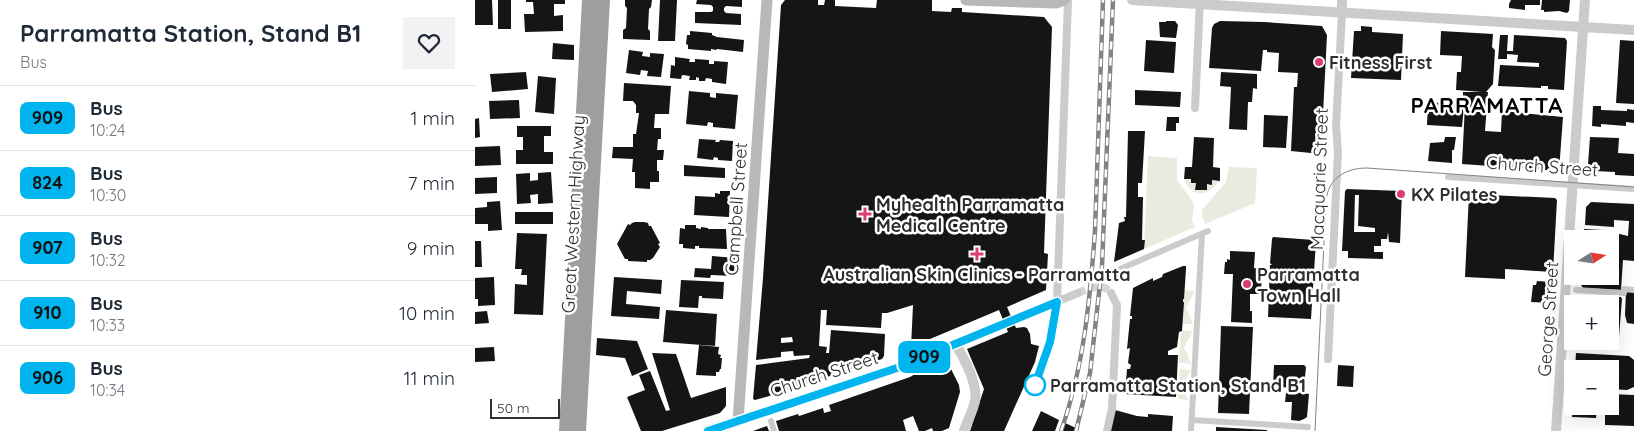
<!DOCTYPE html>
<html lang="en">
<head>
<meta charset="utf-8">
<style>
	body { margin:0; font-family:Quicksand,sans-serif; background:#f2f2f3; color:#1f2937; height:100vh; display:flex; flex-direction:column; font-size:19px; white-space:nowrap }
	* { box-sizing:border-box; margin:0 }
	p { font-size:16px; color:#747a83 }
	.icon { flex:none; width:28px; height:28px; fill:none; stroke:currentColor; stroke-width:2; stroke-linecap:round; stroke-linejoin:round }
	.map { position:relative; flex:1; overflow:hidden }
	.drawer { display:flex; flex-direction:column; background:#fff; width:475px }
	.drawer>* { flex:none }
	.badge { padding:0 10px; border-radius:8px; font-size:18px; line-height:32px }
	.needle { width:32px; rotate:78deg }
	.controls { position:absolute; left:1089px; top:230px; display:grid; gap:10px }
	.controls a { display:grid; place-items:center; width:55px; height:55px; border-radius:0px; background:#fff; box-shadow:0 5px 20px #0002; font-size:25px }
	.scale { position:absolute; left:15px; bottom:12px; width:70px; box-sizing:border-box; padding-left:5px; border:2px solid #2e2e2e; border-top:0; font-size:14px; line-height:18px; white-space:nowrap; color:#2e2e2e; -webkit-text-stroke:4px #fff; paint-order:stroke }
	.map>.badge { position:absolute; translate:-50% -50%; box-shadow:0 0 0 2px #fff }
	.round { display:grid; place-items:center; flex:none; width:52px; height:52px; border-radius:0px; background:#f2f2f3 }
	.headline { display:flex; align-items:center; justify-content:space-between; height:85px; padding:0 20px }
	h1 { font-size:24px; font-weight:700; line-height:38px }
	ul { padding:0; list-style:none }
	li { display:flex; align-items:center; gap:15px; height:65px; padding:0 20px; border-top:1px solid #e0e1e3 }
	li div { flex:1 }
	li b { display:block; font-size:19px }
	li em { font-style:normal }
	li .badge { min-width:55px; font-weight:700; text-align:center }
	main { display:flex; flex:1; min-height:0 }
	.map>svg:first-child { display:block }
	.green { fill:#e8ebdd }
	.building { fill:#151515; fill-rule:evenodd }
	.lines { fill:none; stroke-linecap:round; stroke-linejoin:round }
	.minor-tunnel { stroke:#d5d5d5; stroke-width:8; stroke-dasharray:8 4; stroke-linecap:butt }
	.pedestrian { stroke:#cbcbcb; stroke-width:6 }
	.minor { stroke:#cbcbcb; stroke-width:8 }
	.tertiary { stroke:#cbcbcb; stroke-width:10 }
	.secondary { stroke:#b8b8b8; stroke-width:11 }
	.trunk { stroke:#9e9e9e; stroke-width:14 }
	.tram { stroke:#838383; stroke-width:1 }
	.rail-casing { stroke:#838383; stroke-width:4.5 }
	.rail { stroke:#fff; stroke-width:2.5; stroke-dasharray:8; stroke-linecap:butt }
	.line-casing { stroke:#fff; stroke-width:11 }
	.line { stroke:#00b5ef; stroke-width:8 }
	.poi-dot { fill:#d73f6e; stroke:#fff; stroke-width:2 }
	.stop-dot { fill:#fff; stroke:#00b5ef; stroke-width:2.5 }
	.labels { text-anchor:middle; dominant-baseline:central; stroke-width:5; stroke-linejoin:round; paint-order:stroke }
	.poi-label { font-size:18px; font-weight:bold; fill:#2e2e2e; stroke:#fff; text-anchor:start }
	.street-label { font-size:18px; fill:#2e2e2e; stroke:#fff }
	.stop-label { font-size:18px; font-weight:bold; fill:#2e2e2e; stroke:#fff; text-anchor:start }
	.district-label { font-size:22px; font-weight:bold; letter-spacing:1px; fill:#000; stroke:#fff }
</style>
</head>
<body>
<main>
<section class="drawer">
<div class="headline"><div><h1>Parramatta Station, Stand B1</h1><p>Bus</p></div><a class="round"><svg class="icon" aria-label="heart" viewBox="0 0 24 24"><path d="M12 20l-8-8c-3-5 5-10 8-4 3-6 11-1 8 4z"/></svg></a></div>
<ul>
<li><span class="badge" style="background:#00b5ef;color:#111">909</span><div><b>Bus</b><p>10:24</p></div><em>1 min</em></li>
<li><span class="badge" style="background:#00b5ef;color:#111">824</span><div><b>Bus</b><p>10:30</p></div><em>7 min</em></li>
<li><span class="badge" style="background:#00b5ef;color:#111">907</span><div><b>Bus</b><p>10:32</p></div><em>9 min</em></li>
<li><span class="badge" style="background:#00b5ef;color:#111">910</span><div><b>Bus</b><p>10:33</p></div><em>10 min</em></li>
<li><span class="badge" style="background:#00b5ef;color:#111">906</span><div><b>Bus</b><p>10:34</p></div><em>11 min</em></li>
</ul>
</section>
<div class="map">
<svg width="1159" height="431" viewBox="0 0 1159 431">
	<rect width="100%" height="100%" fill="#fff"/>
	<path class="green" d="M673,156L702,158V180L718,202L719,206L717,220L720,227L669,249Z
		M754,167L782,168L780,203L730,224L727,216V210L751,182Z
		M709,179H716V183H721V190H732V184H737V180L745,181C732,196 718,200 709,179Z
		M709,290L720,291L711,307L718,324H706Z
		M706,330L718,331L709,347L716,364L704,363Z
		M705,369L716,370L707,386L713,400L703,399Z"/>
	<path class="building" d="M0,0H17L18,25H0Z
		M23,0H36V29H23Z
		M51,0H90V4H79V16L88,15V31L50,32L49,14H59L58,2H51Z
		M150,0H177L176,7L174,9L173,29L175,31V40L148,39V30L151,28L152,8L150,6Z
		M185,0H202L200,41H183Z
		M222,0H267V7L251,6L249,8V11L251,13L266,14V25L220,23V12H236L238,11V7L236,5L221,4Z
		M310,0H343V5H349L350,0H360V6L401,8L402,0H457V11L476,12L477,8H487V12L569,17L577,27L569,253L573,254L571,290L532,307L541,328L549,327L552,328L555,334L556,344L564,346L560,362L529,431H495L509,389L492,349L533,332L524,310L436,347L438,305L412,313H407L406,328L351,325L352,310H346L344,346L352,347L351,353H354L356,330L410,334L409,356L407,359L291,397L280,400L278,399L281,365L334,358L335,355L319,356L318,351L306,352V357L281,360L288,278L306,5ZM317,337L318,342L306,343V338Z
		M1036,0H1065V5H1050V10L1034,8V4Z
		M1067,0H1095L1094,11L1092,13L1084,11L1069,12V10H1066Z
		M691,21H700L703,25L701,38L685,37L684,22H691Z
		M745,21L789,22L847,26L852,35L846,154L816,151L819,87H822L823,73L803,72L804,53L792,52V50H788L786,71L734,68L737,28L739,24Z
		M886,26L897,27V32L928,34L926,80L876,78L879,31H886Z
		M215,31L237,33V35L242,37L269,40L268,52L242,49L241,50L236,49V51L213,49V45L211,44L212,35H215Z
		M966,31L1018,34L1017,47L1020,50L1018,84L1011,92H1013L1010,131L1026,132L1027,111L1088,117L1084,171L987,164L990,105H989L987,127L952,125L953,102L966,103L967,98L988,100V92H1007L981,90L982,72H986L987,56L965,55Z
		M1025,35H1033L1032,51H1038L1039,35L1090,38L1092,41L1089,90L1073,89V86H1066V88L1023,86L1025,65L1064,67V63L1042,62L1043,55L1032,54V59H1023Z
		M671,40L701,42L699,73L669,71Z
		M1145,40L1159,41V104L1141,103Z
		M78,43L99,45V60L77,59Z
		M154,50L168,52L167,56L175,57V53L189,54L186,77L172,76L173,71L166,70L165,75L151,73Z
		M200,57L215,59L214,62H220V59L234,60V64H239V61L253,62L251,84L237,82V79L231,78L230,81H224V78L221,77V80H214L215,76L207,75L206,79L195,78L196,65L200,66Z
		M51,72L53,89L17,92L15,74Z
		M746,72L782,74V89L778,88L777,102H773L772,130L754,129L756,87L745,86Z
		M63,76L81,78L79,114L60,112Z
		M149,83L196,86L194,114H180L179,128H186V139H183L182,150H189L188,160H182V171H184V182H175V189L160,188V172H157L158,159L137,158L138,147H158V134H161L164,113H161V105L158,101H148Z
		M660,90L706,92L705,107L660,105Z
		M214,91L235,93V97L241,98V93L263,95L260,129L238,127V123L233,122L232,126L211,124Z
		M44,100L45,118L15,119L14,101Z
		M1118,106H1126V110L1152,111V109L1159,110V123L1151,122V126L1126,124V127L1117,126Z
		M789,115L813,116L811,148L788,147Z
		M692,117H704V123H701V131H691Z
		M4,118L5,137L0,138V119Z
		M42,126H76V136H69V152H78V164H41V150H48V137H42Z
		M653,131H670L667,183H663V197H668L667,240H670L669,249L639,262L644,223L650,221L649,217H651Z
		M719,137L739,138L738,167L745,168V181L737,180V185L732,184V190H720L721,183H716V179H709L710,167H717Z
		M970,137H981L979,150H977V163L953,161L955,143L969,142Z
		M1115,137L1144,138L1143,153L1159,154V176L1140,175V172L1119,171L1113,164Z
		M224,139L241,140L240,142H244L245,140L258,141L257,161L243,160V158L239,157L238,160L222,158Z
		M25,146L26,165L0,166V147Z
		M209,165L250,168V178L209,176Z
		M76,172L78,203L63,204V194L55,195L56,203L42,204L41,174L55,173V181L63,180V173Z
		M22,177V193L0,194V178Z
		M872,189L927,191L925,243L914,242L913,232L912,239H906V246H899V252H908V259L873,258V251H867L870,191ZM880,195H884L883,226L900,228V232H879Z
		M245,191H255L254,217L219,215L220,196L240,197V193L245,194Z
		M994,194L1080,198L1082,200L1078,272L1030,269V279L990,277Z
		M25,201L27,230L13,231V224H0V208L12,207V202Z
		M1116,202L1159,204V261L1148,260L1146,290L1108,288L1106,285V276H1135V239H1109V229L1128,230L1153,236L1154,221L1139,220V227L1110,225L1111,207Z
		M40,212H78V224H40Z
		M160,222H169L173,223L174,226H176L185,243L183,244L185,247L178,258L175,260H172V262L153,261V259H150L142,244L153,224L155,225L157,223Z
		M210,225H221V228L226,229V227L233,228V229H251L252,249L224,248V246H220V249L208,248V244H204L205,228L210,229Z
		M42,233L72,234L68,315L39,314L40,284L52,285V275H46L47,269H40Z
		M798,237L839,240L841,241L836,319L793,317L795,265H797L795,263L797,239Z
		M0,241H6L7,267H0Z
		M755,251L780,252L779,268L787,269L786,294H775V311H777V323L756,322L758,274H749L750,262H752V259L755,260Z
		M237,256L260,258L259,276L236,275L235,278L219,277L220,268L236,269Z
		M708,266H711V269L709,299H708V302H709L707,331L704,332L702,347L693,351V355H703L701,397L650,394L652,369H655L656,365L653,363L655,348L652,349L655,319H657V316H655L658,288L678,278V281L687,277L688,274Z
		M19,277L20,305L3,306V299H0V278Z
		M139,277L187,280L186,294L152,291L151,304L185,307L184,319L136,316Z
		M206,280L249,282L248,299L227,298V296H224L223,308L204,307Z
		M1062,281L1077,282L1075,303L1056,302L1058,285H1061Z
		M1151,291H1159V324L1152,323L1150,315Z
		M1108,295L1146,297L1147,299L1143,349L1101,346L1102,341H1135V304H1104V298Z
		M191,310L242,314L240,346L188,342Z
		M12,311L14,323L0,324V312Z
		M746,326L778,327L774,414L743,413Z
		M122,338L162,341L173,369L157,376L150,358L121,355Z
		M224,345L244,347L243,354L246,355L245,358H247L246,369H245L244,372H241V376L221,375Z
		M19,347L20,361L0,362V348Z
		M177,353L201,354L216,398L251,387V406L245,413L187,431H166L152,397L170,390L164,375L175,371L191,411L195,410Z
		M1101,353L1154,356L1159,360V387L1152,390L1135,389V369H1100Z
		M471,359L484,385L485,392L474,428L467,431H458L457,428L450,431H444L438,416L428,420L431,431H304L301,421L323,414L324,416L348,408L349,413L356,411L354,405L435,377L442,373V371Z
		M799,365H829L831,367L829,388L798,387Z
		M863,365L879,366L878,387L862,386Z
		M821,392L834,394L832,417L829,419L824,421L816,420L817,402H810L811,393H821Z
		M1135,394L1159,395V426L1130,425V415H1134Z
		M1098,406H1122L1121,418L1097,417Z
		M640,410L662,416L673,417V414L698,416L697,431H634Z
		M566,411L584,420L580,431H557Z
		M588,422L601,428V431H585Z
		M292,426L294,431H278Z
		M741,427L792,430V431H741Z"/>
	<g class="lines">
		<path class="minor-tunnel" d="M603,293C615,288 628,282 636,293"/>
		<path class="pedestrian" d="M973,177L1159,189
			M638,272L733,231
			M1101,290L1149,293V289L1159,290
			M717,420L833,427
			M296,421L299,431
			M716,431L727,234"/>
		<path class="minor" d="M720,108L725,0
			M582,302L593,0
			M537,320L603,293
			M480,344L529,323
			M853,359L863,152L861,126L867,13
			M632,431L637,409L642,305L636,293"/>
		<path class="tertiary" d="M657,0L1159,30
			M867,13V0
			M480,344C489,357 503,384 500,401C498,411 492,421 489,431
			M263,421L422,368L480,344
			M1081,431L1110,0"/>
		<path class="secondary" d="M491,0L581,3L589,0
			M233,431L263,421L292,0"/>
		<path class="trunk" d="M91,431L114,0
			M104,431L128,0"/>
		<path class="tram" d="M840,431L851,201C853,178 871,168 892,168L1159,187"/>
		<g class="rail-casing">
			<path id="rail" d="M586,431C609,367 615,299 620,231L628,0
				M601,431L615,373L627,266L638,0"/>
		</g>
		<use href="#rail" class="rail"/>
	</g>
	<g class="lines">
		<g class="line-casing">
			<path id="line" d="M233,431L422,368L582,302L575,342L560,385"/>
		</g>
		<use href="#line" class="line"/>
	</g>
	<g class="poi-dot">
		<circle cx="844" cy="62" r="5"/>
		<circle cx="926" cy="194" r="5"/>
		<path d="M387.5 206.5h5v5h5v5h-5v5h-5v-5h-5v-5h5z"/>
		<path d="M499.5 246.5h5v5h5v5h-5v5h-5v-5h-5v-5h5z"/>
		<circle cx="772" cy="284" r="5"/>
	</g>
	<circle class="stop-dot" cx="560" cy="385" r="10"/>
	<g class="labels">
		<g class="poi-label">
			<text x="854" y="62">Fitness First</text>
			<text x="936" y="194">KX Pilates</text>
			<text x="401" y="204">Myhealth Parramatta<tspan x="401" dy="21">Medical Centre</tspan></text>
			<text x="502" y="274" text-anchor="middle">Australian Skin Clinics - Parramatta</text>
			<text x="782" y="274">Parramatta<tspan x="782" dy="21">Town Hall</tspan></text>
		</g>
		<g class="street-label">
			<text transform="translate(1067 166) rotate(4)">Church Street</text>
			<text transform="translate(844 179) rotate(-88)">Macquarie Street</text>
			<text transform="translate(261 209) rotate(-86)">Campbell Street</text>
			<text transform="translate(98 214) rotate(-87)">Great Western Highway</text>
			<text transform="translate(1073 319) rotate(-86)">George Street</text>
			<text transform="translate(349 374) rotate(-18)">Church Street</text>
		</g>
		<g class="stop-label">
			<text x="575" y="385">Parramatta Station, Stand B1</text>
		</g>
		<g class="district-label">
			<text x="1012" y="105">PARRAMATTA</text>
		</g>
	</g>
</svg>
<div class="controls">
<a><svg class="needle" viewBox="-14 -14 28 28"><path d="M0-13l5 13h-10z" fill="#e53935"/><path d="M0 13l5-13h-10z" fill="#747a83"/></svg></a>
<a>+</a>
<a>−</a>
</div>
<div class="scale">50 m</div>
<b class="badge" style="left:449px;top:357px;background:#00b5ef;color:#111">909</b>
</div>
</main>
</body>
</html>
